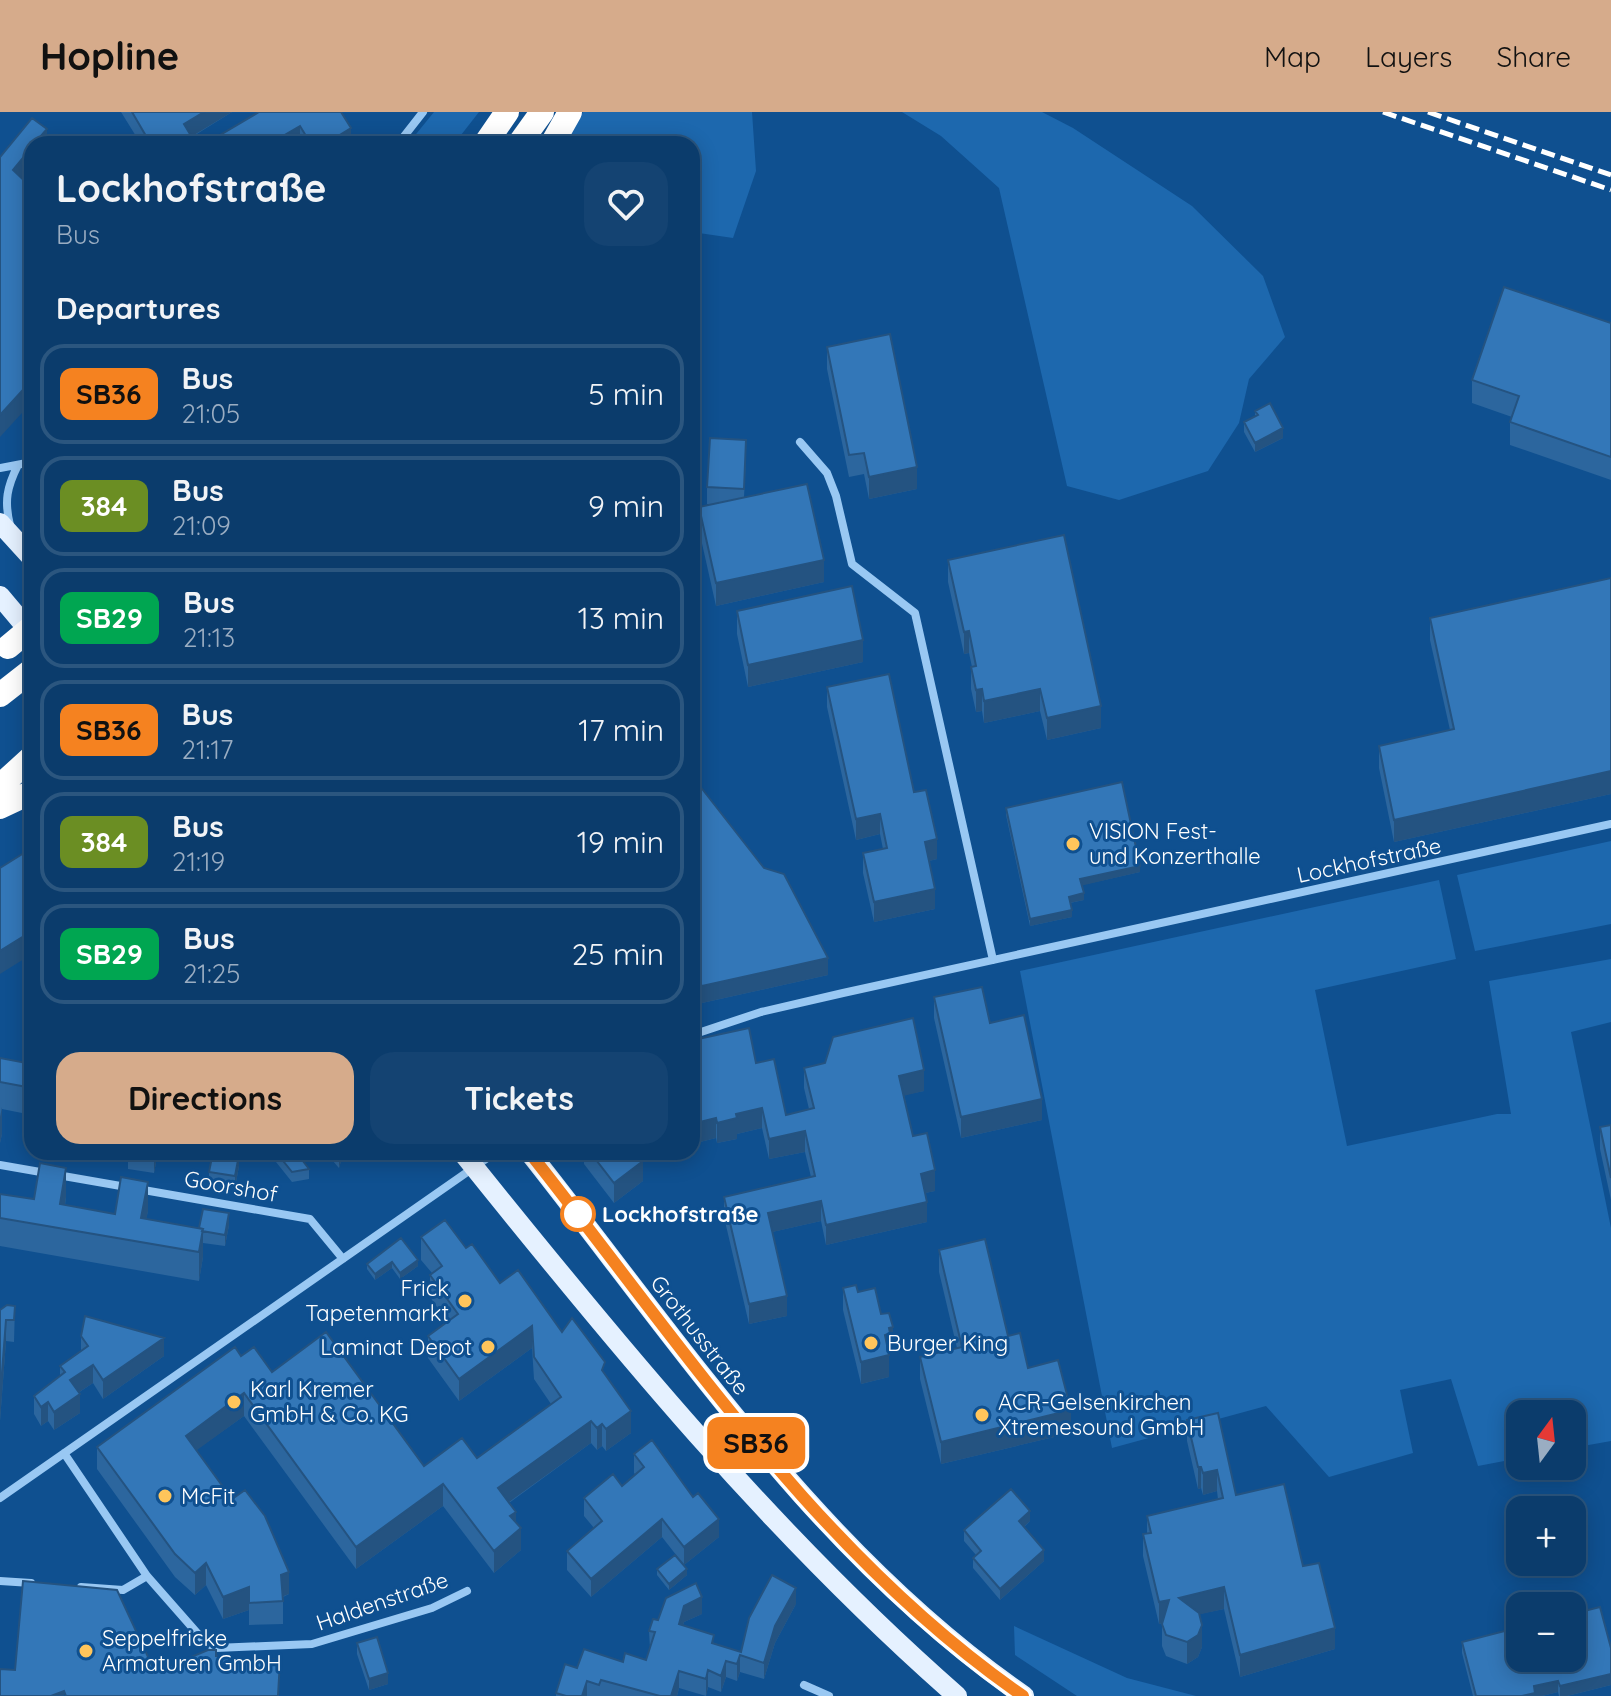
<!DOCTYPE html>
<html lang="en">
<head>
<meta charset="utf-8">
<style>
	body { margin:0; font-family:Quicksand,sans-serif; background:#144372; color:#f1f3f6; height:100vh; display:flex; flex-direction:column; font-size:30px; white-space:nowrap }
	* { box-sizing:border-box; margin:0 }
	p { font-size:26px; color:#9aadc2 }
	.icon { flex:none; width:44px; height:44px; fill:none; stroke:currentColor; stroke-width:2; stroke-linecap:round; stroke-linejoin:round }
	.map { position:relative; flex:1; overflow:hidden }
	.side { position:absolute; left:24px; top:24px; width:676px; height:1024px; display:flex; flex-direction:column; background:#0b3c6c; border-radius:24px; box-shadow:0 4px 20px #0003,0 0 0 2px #2b567f }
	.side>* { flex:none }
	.badge { padding:0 16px; border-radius:12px; font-size:28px; line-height:52px }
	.needle { width:52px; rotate:15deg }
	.tools { position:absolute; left:1506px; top:1288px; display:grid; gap:16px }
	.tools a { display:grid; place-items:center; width:80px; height:80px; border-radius:16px; background:#0b3c6c; box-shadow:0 4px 20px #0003,0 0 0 2px #2b567f; font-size:40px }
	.map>.badge { position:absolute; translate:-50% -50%; box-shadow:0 0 0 4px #fff }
	h2 { padding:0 32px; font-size:30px; line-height:72px }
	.round { display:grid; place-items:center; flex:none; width:84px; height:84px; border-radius:24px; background:#144372 }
	.head { display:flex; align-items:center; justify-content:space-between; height:136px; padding:0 32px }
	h1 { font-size:38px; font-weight:700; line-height:60px }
	.primary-button { display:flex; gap:16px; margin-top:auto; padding:16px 32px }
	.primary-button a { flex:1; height:92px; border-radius:24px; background:#d6ab8b; color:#111; font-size:32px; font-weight:700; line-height:92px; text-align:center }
	.primary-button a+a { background:#144372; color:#f1f3f6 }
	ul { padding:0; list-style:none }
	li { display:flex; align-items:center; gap:24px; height:100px; margin:0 16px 12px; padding:0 16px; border:4px solid #2b567f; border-radius:24px }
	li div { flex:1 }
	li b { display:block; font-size:30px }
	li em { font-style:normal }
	li .badge { min-width:88px; font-weight:700; text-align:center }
	header { display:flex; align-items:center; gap:48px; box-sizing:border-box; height:112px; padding:0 40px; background:#d6ab8b; color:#111 }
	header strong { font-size:38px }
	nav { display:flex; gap:44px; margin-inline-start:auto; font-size:28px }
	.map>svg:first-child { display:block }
	.green { fill:#1d68ae }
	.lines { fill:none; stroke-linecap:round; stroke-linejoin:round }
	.street { stroke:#99c8f3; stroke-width:8 }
	.primary { stroke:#e5f1ff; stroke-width:20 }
	.highway { stroke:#fff; stroke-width:24 }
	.rail { stroke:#fff; stroke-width:5; stroke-dasharray:14 6; stroke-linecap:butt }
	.highway-bridge { stroke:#fff; stroke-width:24 }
	.wall { fill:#2c669e }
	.shaded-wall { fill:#245381 }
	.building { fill:#3377b8; stroke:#245381; stroke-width:2 }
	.line-casing { stroke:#fff; stroke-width:18 }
	.line { stroke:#f58220; stroke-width:12 }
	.poi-dot { fill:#ffc55b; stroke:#0f5090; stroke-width:3 }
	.stop-dot { fill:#fff; stroke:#f58220; stroke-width:4 }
	.labels { text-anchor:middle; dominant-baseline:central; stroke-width:6; stroke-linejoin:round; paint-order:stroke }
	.poi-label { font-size:22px; fill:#fff; stroke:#0f5090; text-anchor:start }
	.street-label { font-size:22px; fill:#fff; stroke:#0f5090 }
	.stop-label { font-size:22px; font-weight:bold; fill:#fff; stroke:#0f5090; text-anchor:start }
</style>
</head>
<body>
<header>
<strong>Hopline</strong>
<nav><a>Map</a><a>Layers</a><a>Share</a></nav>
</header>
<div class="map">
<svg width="1611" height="1584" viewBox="0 0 1611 1584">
	<rect width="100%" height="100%" fill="#0f5090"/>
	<path class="green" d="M434,0H479L454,32H408Z
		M583,0H752L756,59L733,126L692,120V32H563Z
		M902,0H1042L1073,16L1192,94L1263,164L1285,225L1249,267L1239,311L1208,359L1119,388L1067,374L999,76L941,24Z
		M1611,729V812L1475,839L1457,763Z
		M1439,768L1456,847L1315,878L1347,1034L1497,1002H1511L1489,869L1611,847V910L1571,920L1611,1116V1329L1572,1336V1302H1520V1346L1478,1354L1451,1267L1400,1278L1413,1341L1329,1365L1266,1294L1112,1336L1020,859Z
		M1014,1514L1127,1566L1196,1584H1077L1015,1543Z"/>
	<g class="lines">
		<path class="street" d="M398,32L423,0
			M800,330L827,361L836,384L852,452L915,501L993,848
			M0,356L32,350
			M10,413C4,389 7,375 18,353
			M692,923L761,900L843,881L1611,712
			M0,1053L310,1107L343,1147
			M64,1341L147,1464L205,1530L216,1536L312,1532L432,1496L467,1479
			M0,1386L496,1040
			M0,1469L31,1471
			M81,1475L123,1478L147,1464
			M804,1573L829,1584"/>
		<path class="primary" d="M0,411L32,446
			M0,484L32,522
			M462,1040C616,1232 771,1421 957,1584
			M529,1040C681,1232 819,1442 1024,1584"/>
		<path class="highway" d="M485,32L507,0
			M519,32L542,0
			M552,32L570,0
			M0,583L32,558
			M0,674L32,645
			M0,695L32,680"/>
		<path class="rail" d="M1383,0L1611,78
			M1428,0L1611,63"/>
		<path class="highway-bridge" d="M8,535L32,515"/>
	</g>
	<path class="wall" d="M121,0H232L192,25L139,29Z
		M259,0L351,32H300Z
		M1611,211V368L1510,333V310L1512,305L1472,291V268Z
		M827,235L917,377L869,387L864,362L849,365L827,257Z
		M1255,299L1283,326L1255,340L1244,320V310L1255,304Z
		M746,346L744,385L824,470L716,494L699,418V395L713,392H707V375Z
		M948,448L1101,616L1047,628L1040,599L984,611L982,599L976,600L971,577V555H972L969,541L964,542L948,470Z
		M1611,466V682L1394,730L1379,656V634L1450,618L1430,528V506Z
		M737,499L863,550L748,575L737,522Z
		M827,575L914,680L937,747L929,749L935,797L874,810L863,761V741L883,737L880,722L856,728L827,595Z
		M692,664L828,863L702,891L692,878Z
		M1006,696L1140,760L1082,773L1084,788L1070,791L1072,805L1030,814L1006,703Z
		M934,885L990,911L1042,1008L961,1026L934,906Z
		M698,927L756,951L786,1003L809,997L804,976V956L924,979L904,983L913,1024L935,1079L925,1081L927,1110L826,1133L821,1109L772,1120L787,1204L749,1212L724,1105V1085L811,1065L805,1040L769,1047L762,1016L737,1022V1027L717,1031L716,1026L692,1032V934L698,933Z
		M0,946L32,952V1003L2,997V1022L0,1031Z
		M1611,1013V1088L1600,1037V1015Z
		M47,1040H74L73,1047L47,1042Z
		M128,1040H158L154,1061L128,1057Z
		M268,1040H301L298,1043L309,1057V1067L292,1070Z
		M325,1040H350L342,1046L339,1056Z
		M584,1040H636L643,1069L614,1091L584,1052Z
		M239,1054L235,1076L209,1071V1060Z
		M0,1082L34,1087L66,1085L65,1093L115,1102L148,1099L146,1107L199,1116L229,1113L225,1134L203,1131V1145L199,1169L0,1134Z
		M421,1125L466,1136L500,1171L562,1220L605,1262L631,1321L606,1339L602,1334L597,1338L591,1331L509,1391L516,1410L521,1438L494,1461L443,1394L356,1457L244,1304L196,1338L289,1482L283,1485V1512L249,1513V1498L223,1507L206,1473L195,1483L175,1465L97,1357V1335L241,1244L272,1260L424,1354L477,1346L551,1292L534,1267L532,1236L459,1289L428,1246V1224L447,1209L430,1185V1163L432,1161L421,1148Z
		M939,1138L1008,1224L1071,1321L941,1352L920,1267V1245L957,1236L939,1160Z
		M418,1148V1154L400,1167L392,1156L375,1168L367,1157V1152Z
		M843,1176L858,1180L881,1202L893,1237H890L889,1244V1265L861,1272L843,1198Z
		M15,1194L14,1230L6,1229L0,1309V1198Z
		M81,1224L164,1244L103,1287L93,1271L78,1281L80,1301L54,1318L48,1309L41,1314L34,1302V1284L60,1264V1254L81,1239Z
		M1187,1308L1236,1383L1303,1454L1335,1537L1240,1565L1224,1497L1199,1502L1202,1535L1198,1545L1187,1552L1166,1544L1162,1534V1511L1159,1512L1143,1444V1422L1147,1421V1404L1218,1387L1217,1379L1203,1383L1201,1376L1198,1377L1187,1329Z
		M634,1342L719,1425L684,1453L662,1425L591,1485L567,1458V1439L594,1416L584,1404V1386L622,1374L635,1362L634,1361Z
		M1030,1409L1024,1415L1044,1449L1000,1488L973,1456V1446L976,1443L964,1429V1418Z
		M657,1457L687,1463L669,1478L657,1463Z
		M796,1492L775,1531L764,1567L740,1560L737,1569L726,1565L721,1580L708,1575L706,1584L679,1576L677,1584H556V1581L577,1556L623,1550L646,1548L650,1536L649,1519L658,1508L702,1502L684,1510L683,1513L714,1531L741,1540Z
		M1462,1530L1611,1536V1573L1567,1584H1559L1558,1580L1542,1584H1473L1462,1541Z
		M357,1531L388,1572L369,1578L357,1542Z"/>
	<path class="shaded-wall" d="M204,0H232L184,29V12Z
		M300,14V31L297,32H269Z
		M351,16V32H325Z
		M47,17V32H34Z
		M32,35V57L13,80V58Z
		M32,268V290L0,325V303Z
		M1283,316V326L1255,340V331Z
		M917,355V377L869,387V365Z
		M824,448V470L716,494V471Z
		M969,519V541L964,542V520Z
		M863,528V550L748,575V553Z
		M982,577V599L976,600V578Z
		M1040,577V599L984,611V589Z
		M1101,594V616L1047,628V606Z
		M1611,659V682L1394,730V708Z
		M880,702V722L856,728V707Z
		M937,727V747L925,750V730Z
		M1140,754V760L1080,774V767Z
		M935,777V797L874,810V790Z
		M1084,781V788L1069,791V785Z
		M1072,798V805L1030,814V807Z
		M32,819V842L0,862V839Z
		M828,846V863L702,891V874Z
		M924,958V979L899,985V964Z
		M1042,987V1008L961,1026V1005Z
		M2,995V1022L0,1031V1005Z
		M762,996V1016L737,1022V1027L717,1031V1011L736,1002Z
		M716,1006V1026L692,1032V1012Z
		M805,1019V1040L769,1047V1027Z
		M154,1040H158L154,1061Z
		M341,1040H350L342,1046L339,1056V1046Z
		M239,1043V1054L235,1076V1064Z
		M643,1049V1069L614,1091V1071Z
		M66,1056V1085L61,1116L60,1092Z
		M935,1058V1079L921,1082V1062Z
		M148,1070V1099L142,1130L141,1106Z
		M821,1089V1109L768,1121V1101Z
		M927,1090V1110L826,1133V1113Z
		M229,1101V1113L225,1134V1123Z
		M203,1117V1145L199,1169V1140Z
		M418,1148V1154L400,1167V1161Z
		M392,1150V1156L375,1168V1162Z
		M787,1184V1204L749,1212V1192Z
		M6,1208V1229L0,1309V1287Z
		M532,1214V1236L459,1289V1267Z
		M893,1215V1237H890L889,1244V1265L861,1272V1250L885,1223L889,1216Z
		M164,1226V1244L103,1287V1268Z
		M93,1253V1271L70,1286V1268Z
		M244,1281V1304L186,1346V1324Z
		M80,1282V1301L54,1318V1300Z
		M48,1290V1309L41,1314V1295Z
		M1071,1298V1321L941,1352V1330Z
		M631,1299V1321L606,1339V1317Z
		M591,1309V1331L498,1398V1376Z
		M602,1312V1334L597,1338V1316Z
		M1198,1355H1201V1376L1198,1377Z
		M1217,1358V1379L1203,1383V1361Z
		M443,1372V1394L356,1457V1435Z
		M1030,1399V1409L1019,1419V1409Z
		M516,1400V1421L521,1416V1438L494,1461V1439L510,1404Z
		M662,1407V1425L591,1485V1467Z
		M719,1407V1425L684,1453V1435Z
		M1044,1438V1449L1000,1488V1477Z
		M206,1451V1473L195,1483V1461Z
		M687,1457V1463L669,1478V1472Z
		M289,1460V1482L281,1485V1463Z
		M249,1475V1498L223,1507V1485Z
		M1224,1475V1497L1179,1507V1486Z
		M796,1476V1492L775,1531L764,1567V1551L775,1514Z
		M702,1485V1502L684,1510L679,1529V1512L684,1494Z
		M1169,1488V1509L1159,1512V1490Z
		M1202,1513V1535L1198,1545L1187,1552V1530Z
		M1335,1516V1537L1240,1565V1543Z
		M740,1543V1560L737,1569V1552Z
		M726,1549V1565L721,1580V1564Z
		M708,1558V1575L706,1584V1567Z
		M679,1559V1576L677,1584H671Z
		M388,1561V1572L369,1578V1567Z
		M1611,1562V1573L1567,1584H1560V1574Z
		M587,1569V1584H582Z
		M1558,1569V1580L1542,1584H1522L1534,1574Z
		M64,1579V1584H51Z"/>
	<path class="building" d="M132,0H204L184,12L196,32H133L146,24Z
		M259,0H341L351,16L325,32H311L300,14L269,32H205Z
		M32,6L47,17L34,32H32V35L13,58L32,76V268L0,303V45Z
		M1504,175L1611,211V345L1510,310L1519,284L1472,268Z
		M890,222L917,355L869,365L864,341L849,343L827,235Z
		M1270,291L1283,316L1255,331L1244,310L1258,303L1255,299Z
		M710,326L746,328L744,377L707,375Z
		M807,372L824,448L716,471L699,395Z
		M1064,423L1101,594L1047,606L1040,577L984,589L982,577L976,578L971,555L976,554L969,519L964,520L948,448Z
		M1611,466V659L1394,708L1379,634L1454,617L1430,506Z
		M852,474L863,528L748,553L737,499Z
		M889,562L914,680L926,678L937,727L925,730L935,777L874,790L863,741L887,736L880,702L856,707L827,575Z
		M692,664L764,756L784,762L828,846L702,874L692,860Z
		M1122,670L1140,754L1080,767L1084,781L1069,785L1072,798L1030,807L1006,696Z
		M32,736V819L0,839V756Z
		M982,875L990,911L1024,903L1042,987L961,1005L934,885Z
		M913,906L924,958L899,964L913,1024L927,1021L935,1058L921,1062L927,1090L826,1113L821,1089L768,1101L787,1184L749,1192L724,1085L815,1064L805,1019L769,1027L762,996L736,1002L737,1006L717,1011L716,1006L692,1012V934L700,933L698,927L749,916L756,951L774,947L786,1003L814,996L804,956L825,951L833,925Z
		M0,946L32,952V976L0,970Z
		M1611,1013V1066L1600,1015Z
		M213,1040H224L239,1043L235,1064L209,1060Z
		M276,1040H296L309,1057L292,1060Z
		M590,1040H636L643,1049L614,1071Z
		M40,1051L66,1056L60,1092L115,1102L121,1065L148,1070L141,1106L203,1117L199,1140L0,1106V1082L34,1087Z
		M203,1097L229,1101L225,1123L202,1119L203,1117L199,1116Z
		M445,1108L466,1136L472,1132L500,1171L518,1158L562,1220L572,1206L605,1250L602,1258L631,1299L606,1317L602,1312L597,1316L591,1309L498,1376L516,1400L510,1404L521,1416L494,1439L443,1372L356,1435L244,1281L186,1324L232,1387L245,1378L265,1404L289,1460L281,1463L283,1489L249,1491V1475L223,1485L206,1451L195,1461L175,1442L97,1335L235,1235L241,1244L254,1235L272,1260L326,1220L424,1354L462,1326L477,1346L561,1285L534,1245L532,1214L459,1267L428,1224L458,1202L430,1163L442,1154L421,1125Z
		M401,1126L418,1148L400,1161L392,1150L375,1162L367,1152Z
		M985,1127L1008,1224L1020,1221L1028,1256L1058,1248L1071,1298L941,1330L920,1245L962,1235L939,1138Z
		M856,1173L858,1180L875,1176L881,1202L889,1201L893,1215L889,1216L890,1221L885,1223L889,1243L861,1250L843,1176Z
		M7,1193L15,1194L14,1208H6L0,1287V1198Z
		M85,1204L164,1226L103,1268L93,1253L70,1268L80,1282L54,1300L48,1290L41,1295L34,1284L65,1260L60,1254L88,1234L81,1224Z
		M1218,1301L1236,1383L1284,1372L1303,1454L1319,1451L1335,1516L1240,1543L1224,1475L1179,1486L1199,1501L1202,1513L1198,1523L1187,1530L1166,1523L1162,1512L1169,1488L1159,1490L1143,1422L1151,1421L1147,1404L1223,1386L1217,1358L1203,1361L1201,1355H1198L1187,1308Z
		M652,1328L693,1385L698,1381L719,1407L684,1435L662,1407L591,1467L567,1439L602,1409L584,1386L613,1362L622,1374L644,1355L634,1342Z
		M1011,1377L1030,1399L1019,1409L1044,1438L1000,1477L973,1446L981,1439L964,1418Z
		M675,1443L687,1457L669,1472L657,1457Z
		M772,1463L796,1476L775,1514L764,1551L740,1543L737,1552L726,1549L721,1564L708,1558L706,1567L679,1559L671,1584H660L601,1568L599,1573L587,1569L582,1584H566L556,1581L565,1552L577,1556L584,1537L623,1550L625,1541L646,1548L655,1520L649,1519L653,1507L658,1508L666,1486L696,1471L702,1485L684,1494L679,1512L714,1523L712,1531L741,1540L749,1506Z
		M23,1469L117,1478L155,1560L208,1538H216V1544L280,1548L278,1584H66L64,1579L51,1584H0V1557L15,1558Z
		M1600,1495L1611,1536V1562L1560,1574L1558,1569L1534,1574L1535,1581L1522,1584H1476L1462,1530L1520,1515V1546H1572V1502Z
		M377,1525L388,1561L369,1567L357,1531Z"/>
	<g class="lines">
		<g class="line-casing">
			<path id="line" d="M529,1040C681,1232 819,1443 1023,1584"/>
		</g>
		<use href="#line" class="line"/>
	</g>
	<g class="poi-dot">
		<circle cx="1073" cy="732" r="8"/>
		<circle cx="465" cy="1189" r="8"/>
		<circle cx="871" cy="1231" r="8"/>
		<circle cx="488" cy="1235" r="8"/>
		<circle cx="234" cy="1290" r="8"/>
		<circle cx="982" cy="1303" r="8"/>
		<circle cx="165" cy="1384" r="8"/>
		<circle cx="86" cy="1539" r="8"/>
	</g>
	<circle class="stop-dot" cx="578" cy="1102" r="16"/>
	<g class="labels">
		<g class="poi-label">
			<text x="1089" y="719">VISION Fest-<tspan x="1089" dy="25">und Konzerthalle</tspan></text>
			<text x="449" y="1176" text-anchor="end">Frick<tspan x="449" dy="25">Tapetenmarkt</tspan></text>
			<text x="887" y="1231">Burger King</text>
			<text x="472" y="1235" text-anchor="end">Laminat Depot</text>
			<text x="250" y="1277">Karl Kremer<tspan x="250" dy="25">GmbH &amp; Co. KG</tspan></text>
			<text x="998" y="1290">ACR-Gelsenkirchen<tspan x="998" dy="25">Xtremesound GmbH</tspan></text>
			<text x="181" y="1384">McFit</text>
			<text x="102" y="1526">Seppelfricke<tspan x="102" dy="25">Armaturen GmbH</tspan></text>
		</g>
		<g class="street-label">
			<text transform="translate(1369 748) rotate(-12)">Lockhofstraße</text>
			<text transform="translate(231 1074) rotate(10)">Goorshof</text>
			<text transform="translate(700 1223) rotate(52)">Grothusstraße</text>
			<text transform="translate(382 1489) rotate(-19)">Haldenstraße</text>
		</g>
		<g class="stop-label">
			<text x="602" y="1102">Lockhofstraße</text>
		</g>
	</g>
</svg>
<div class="tools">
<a><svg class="needle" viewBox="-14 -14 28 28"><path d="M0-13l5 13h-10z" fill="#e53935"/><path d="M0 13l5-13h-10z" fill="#9aadc2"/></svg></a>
<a>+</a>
<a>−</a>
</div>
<b class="badge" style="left:756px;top:1331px;background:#f58220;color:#111">SB36</b>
<section class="side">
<div class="head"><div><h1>Lockhofstraße</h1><p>Bus</p></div><a class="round"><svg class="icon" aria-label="heart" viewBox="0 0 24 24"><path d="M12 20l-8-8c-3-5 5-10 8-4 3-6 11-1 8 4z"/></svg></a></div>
<h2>Departures</h2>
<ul>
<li><span class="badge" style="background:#f58220;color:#111">SB36</span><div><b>Bus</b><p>21:05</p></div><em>5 min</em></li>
<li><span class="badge" style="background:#6b8e23;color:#fff">384</span><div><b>Bus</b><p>21:09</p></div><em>9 min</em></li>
<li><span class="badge" style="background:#00a651;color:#fff">SB29</span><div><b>Bus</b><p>21:13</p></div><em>13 min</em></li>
<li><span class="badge" style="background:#f58220;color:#111">SB36</span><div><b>Bus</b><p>21:17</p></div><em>17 min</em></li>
<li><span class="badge" style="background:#6b8e23;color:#fff">384</span><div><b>Bus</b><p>21:19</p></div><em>19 min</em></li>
<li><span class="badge" style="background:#00a651;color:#fff">SB29</span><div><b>Bus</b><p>21:25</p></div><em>25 min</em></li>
</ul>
<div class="primary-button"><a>Directions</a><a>Tickets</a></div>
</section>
</div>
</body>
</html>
